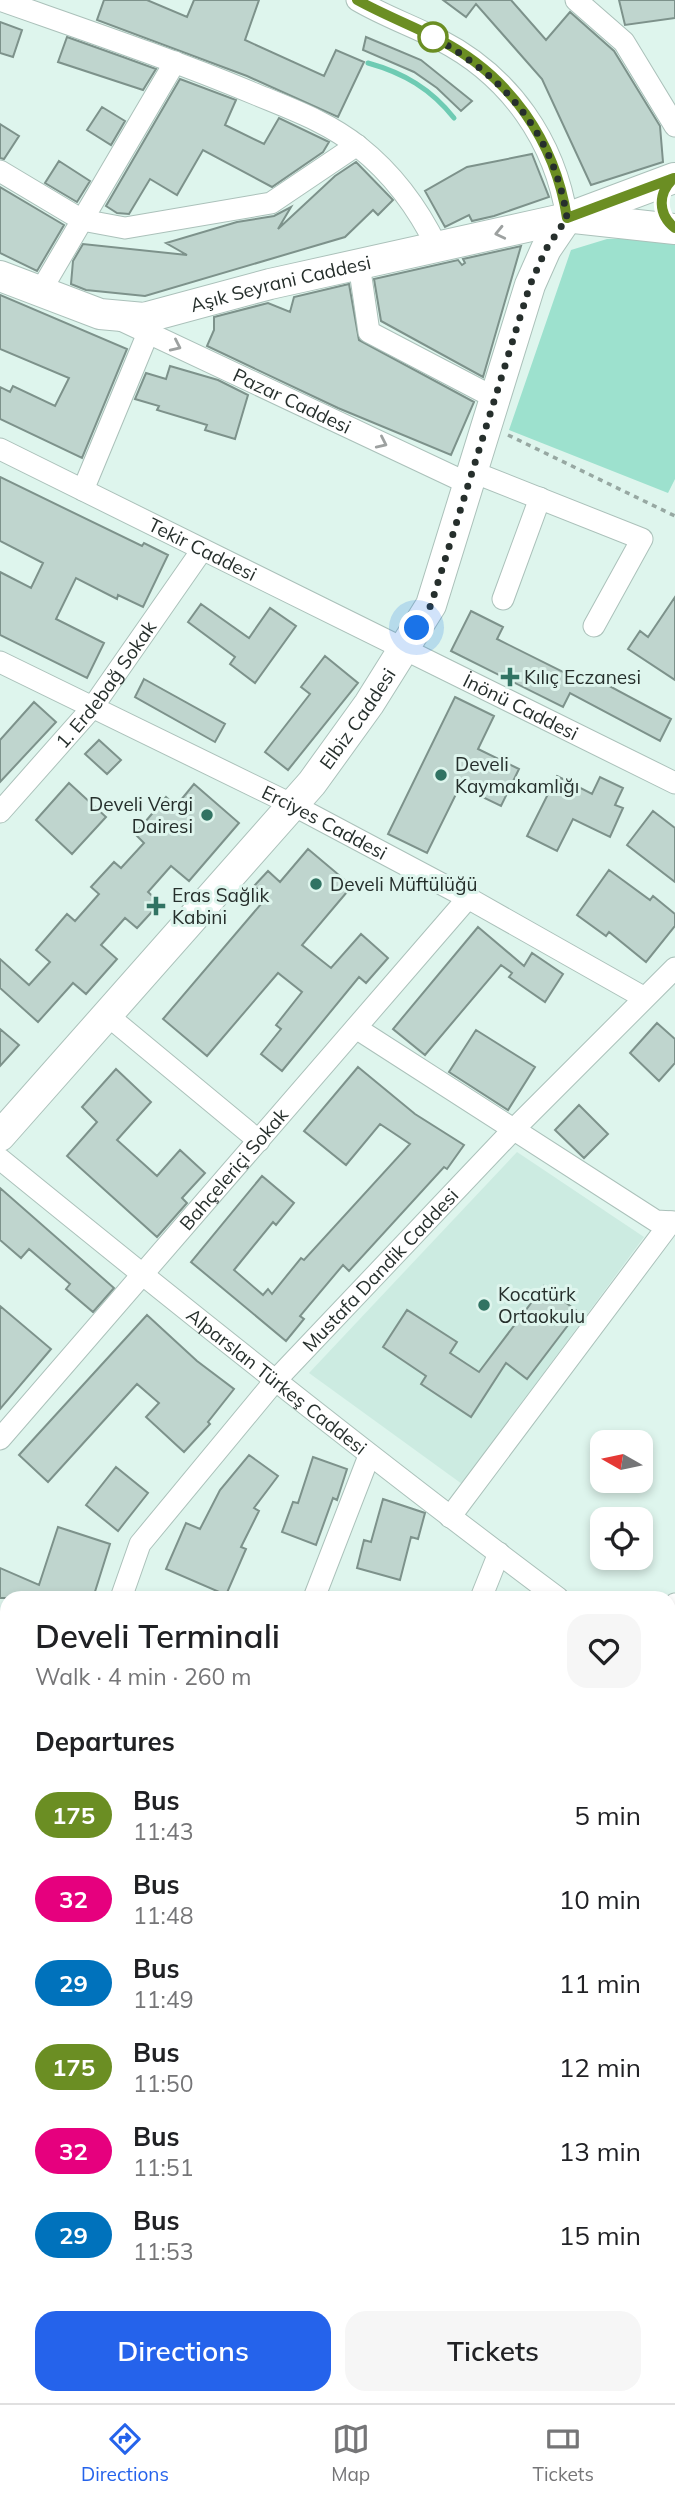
<!DOCTYPE html>
<html lang="en">
<head>
<meta charset="utf-8">
<style>
	body { margin:0; font-family:Mulish,sans-serif; background:#f6f6f6; color:#202124; height:100vh; display:flex; flex-direction:column; font-size:26px; white-space:nowrap }
	* { box-sizing:border-box; margin:0 }
	p { font-size:23px; color:#757577 }
	.icon { flex:none; width:38px; height:38px; fill:none; stroke:currentColor; stroke-width:2; stroke-linecap:round; stroke-linejoin:round }
	.map { position:relative; flex:1; overflow:hidden }
	.details { position:absolute; left:0px; top:1591px; width:676px; height:814px; display:flex; flex-direction:column; background:#fff; border-radius:21px 21px 0 0; box-shadow:0 4px 10px #0003 }
	.details>* { flex:none }
	.badge { padding:0 14px; border-radius:23px; font-size:24px; line-height:46px }
	.needle { width:46px; rotate:279deg }
	.fabs { position:absolute; left:590px; top:1430px; display:grid; gap:14px }
	.fabs a { display:grid; place-items:center; width:63px; height:63px; border-radius:14px; background:#fff; box-shadow:0 4px 10px #0003; font-size:35px }
	.you { position:absolute; width:35px; height:35px; margin:-18px; border:5px solid #fff; border-radius:50%; background:#1a73e8; box-shadow:0 0 0 10px #1a73e833 }
	.map>.badge { position:absolute; translate:-50% -50%; box-shadow:0 0 0 4px #fff }
	h2 { padding:0 35px; font-size:26px; line-height:63px }
	.round { display:grid; place-items:center; flex:none; width:74px; height:74px; border-radius:21px; background:#f6f6f6 }
	.summary { display:flex; align-items:center; justify-content:space-between; height:119px; padding:0 35px }
	h1 { font-size:33px; font-weight:600; line-height:52px }
	.button { display:flex; gap:14px; margin-top:auto; padding:14px 35px }
	.button a { flex:1; height:80px; border-radius:21px; background:#2563eb; color:#fff; font-size:28px; font-weight:600; line-height:80px; text-align:center }
	.button a+a { background:#f6f6f6; color:#202124 }
	ul { padding:0; list-style:none }
	li { display:flex; align-items:center; gap:21px; height:84px; padding:0 35px }
	li div { flex:1 }
	li b { display:block; font-size:26px }
	li em { font-style:normal }
	li .badge { min-width:77px; font-weight:700; text-align:center }
	.dock { display:flex; justify-content:space-around; align-items:center; height:98px; border-top:2px solid #e0e0e0; background:#fff; font-size:19px; color:#757577 }
	.dock a { display:grid; justify-items:center; gap:4px }
	.dock .active { color:#2563eb }
	.map>svg:first-child { display:block }
	.built { fill:#ccebe1 }
	.green { fill:#9de1ce }
	.lines { fill:none; stroke-linecap:round; stroke-linejoin:round }
	.stream { stroke:#6ecbb3; stroke-width:5 }
	.building { fill:#bfd5ce; stroke:#7d928b; stroke-width:2 }
	.street-casing { stroke:#abc1ba; stroke-width:23 }
	.secondary-casing { stroke:#abc1ba; stroke-width:32 }
	.path { stroke:#97a8a2; stroke-width:3.5; stroke-dasharray:5 5; stroke-linecap:butt }
	.street { stroke:#fff; stroke-width:21 }
	.secondary { stroke:#fff; stroke-width:30 }
	.oneway { stroke:#9da1a0 }
	.line-casing { stroke:#fff; stroke-width:16 }
	.line { stroke:#6b8e23; stroke-width:10 }
	.walk { stroke:#262f2c; stroke-width:7; stroke-dasharray:0 12.6 }
	.stop-dot { fill:#fff; stroke:#6b8e23; stroke-width:3.5 }
	.poi-dot { fill:#317363; stroke:#def5ed; stroke-width:2.5 }
	.labels { text-anchor:middle; dominant-baseline:central; stroke-width:6; stroke-linejoin:round; paint-order:stroke }
	.street-label { font-size:19px; fill:#262f2c; stroke:#def5ed }
	.poi-label { font-size:19px; fill:#262f2c; stroke:#def5ed; text-anchor:start }
</style>
</head>
<body>
<div class="map">
<svg width="675" height="2403" viewBox="0 0 675 2403">
	<rect width="100%" height="100%" fill="#def5ed"/>
	<path class="built" d="M517,1152L644,1237L462,1484L309,1373Z"/>
	<path class="green" d="M646,238L675,242V479L668,493L509,430L571,250L607,239Z
		M0,1663L7,1666V1855L0,1864Z
		M0,2156L7,2158V2398H570L582,2403H0Z"/>
	<g class="lines">
		<path class="stream" d="M368,63C404,73 431,89 454,118"/>
	</g>
	<path class="building" d="M104,0H147L187,17L194,0H259L245,40L324,76L336,50L364,62L338,117L247,76L97,20Z
		M443,0H511L546,40L570,12L614,51L660,126L663,162L591,185L542,79L476,4L466,17Z
		M619,0H675V18L625,25Z
		M0,22L22,30L13,57L0,53Z
		M67,37L123,57L156,69L143,90L58,62Z
		M366,37L421,60L472,101L461,111L437,88L414,72L363,50Z
		M180,79L236,100L225,125L264,144L279,118L329,142L323,152L272,187L203,150L177,195L150,179L129,214L117,213L106,206Z
		M102,107L125,121L111,145L87,130Z
		M0,124L19,136L4,159L0,158Z
		M532,154L549,197L494,216L472,221L469,215L445,227L425,191L467,167Z
		M59,161L90,181L77,202L45,183Z
		M356,162L393,200L378,215L373,210L345,237L145,296L86,290L71,284L73,261L83,244L187,255L166,243L237,222L274,216L291,207L278,229L335,176Z
		M0,187L64,225L37,271L0,253Z
		M521,246L483,377L381,321L374,279L458,260L462,265L465,263L463,259Z
		M349,284L359,340L474,402L451,455L338,408L207,346L214,330V317L268,303L290,312L294,297Z
		M0,295L127,349L82,458L0,419V387L10,392L13,386L55,406L69,378L0,349Z
		M170,366L218,380L248,395L235,439L205,430L207,425L157,410L159,406L135,399L146,373L166,379Z
		M0,477L142,546L144,543L168,555L143,607L118,595L117,599L76,578L56,619L104,643L87,678L0,635V572L31,588L43,563L0,541Z
		M675,597V680L628,649L640,631L648,637Z
		M201,604L249,638L270,608L296,626L255,683L230,664L235,657L188,622Z
		M471,611L503,627L497,639L585,683L589,675L671,719L660,741L570,693L563,707L451,651Z
		M325,656L358,683L288,770L265,752L310,694L301,687Z
		M144,679L225,724L215,742L135,697Z
		M455,697L494,716L478,749L519,769L501,806L460,786L427,853L388,834Z
		M34,702L56,722L0,782V740Z
		M99,740L121,760L107,774L85,754Z
		M557,776L592,794L600,777L623,788L615,805L623,808L610,837L573,819L557,851L527,836Z
		M69,783L106,817L72,854L36,820Z
		M194,784L239,823L189,881L171,866L148,892L160,903L137,928L125,918L101,945L117,959L86,994L73,983L38,1022L0,988V959L29,985L50,962L36,950L67,914L75,921L99,894L91,887L114,862L121,868L144,843L135,834L166,797L176,806Z
		M653,811L675,828V882L627,845Z
		M308,849L352,886L302,945L331,968L361,934L388,958L366,983L359,977L282,1071L261,1054L281,1029L276,1025L302,992L278,973L207,1056L163,1019L267,897L254,886L268,871L280,882Z
		M609,870L650,900L653,896L675,914V926L646,962L609,932L606,936L577,915Z
		M478,927L524,966L532,953L563,974L545,1002L509,977L512,973L501,965L425,1055L393,1029Z
		M657,1023L675,1039V1063L659,1081L630,1053Z
		M0,1029L19,1045L0,1066Z
		M476,1030L535,1067L508,1110L449,1072Z
		M358,1067L415,1114L464,1145L447,1169L444,1167L349,1271L343,1265L300,1316L304,1319L286,1341L191,1262L262,1176L294,1203L276,1225L273,1222L234,1270L263,1295L268,1289L272,1294L301,1258L304,1260L410,1144L380,1124L346,1165L304,1131Z
		M116,1069L151,1102L117,1140L157,1176L180,1150L205,1173L182,1198L187,1203L157,1237L67,1156L97,1122L82,1107Z
		M579,1105L608,1134L584,1158L555,1130Z
		M0,1188L114,1288L93,1312L66,1289L70,1284L29,1249L21,1258L0,1240Z
		M544,1286L578,1312L527,1379L506,1363L471,1417L421,1384L426,1376L383,1347L407,1310L457,1342L450,1353L479,1372Z
		M0,1306L51,1349L0,1409Z
		M147,1315L197,1361L234,1389L208,1422L210,1424L184,1452L146,1417L159,1403L137,1384L48,1482L19,1455Z
		M249,1455L278,1476L254,1508L259,1511L241,1547L246,1549L226,1595L166,1569L186,1523L200,1529L220,1490Z
		M313,1457L347,1469L337,1500L333,1498L316,1545L282,1532L293,1502L298,1503Z
		M116,1467L148,1493L118,1531L86,1505Z
		M383,1499L425,1513L418,1539L411,1537L400,1580L357,1568L364,1540L371,1542Z
		M58,1527L110,1544L93,1598H0V1568L39,1585Z"/>
	<g class="lines">
		<g class="street-casing">
			<g id="street">
				<path d="M0,0C85,30 171,59 255,94C291,109 328,122 359,147C393,174 418,208 437,247"/>
				<path d="M357,0C384,16 413,26 440,40C510,76 555,141 567,218"/>
				<path d="M576,0L624,42L675,126"/>
				<path d="M0,171L82,220L125,228L271,203L357,145"/>
				<path d="M359,264L369,332L495,398"/>
				<path d="M40,292L175,62"/>
				<path id="s1" d="M123,321L469,484"/>
				<path id="s2" d="M0,449L675,783"/>
				<path d="M473,472L642,539L594,626"/>
				<path d="M83,490L148,333"/>
				<path d="M503,599L540,498"/>
				<path id="s3" d="M0,662L293,805L468,898L643,997"/>
				<path id="s4" d="M0,812L92,708L202,550"/>
				<path d="M107,1015L259,1141"/>
				<path d="M356,1028L656,1221L675,1222"/>
				<path id="s5" d="M0,1159C184,1309 368,1456 558,1598"/>
				<path id="s6" d="M0,1439L468,898"/>
				<path d="M450,1517L671,1222"/>
				<path id="s7" d="M121,1598L140,1544L274,1382L512,1131L675,968"/>
				<path d="M314,1598L369,1456"/>
				<path d="M481,1598L499,1553"/>
				<path d="M668,1613L675,1604"/>
				<path d="M0,1652L7,1655"/>
				<path d="M668,1682L675,1687"/>
				<path d="M0,1882L7,1877"/>
				<path d="M0,1949L7,1952"/>
				<path d="M668,2003L675,2007"/>
				<path d="M0,2139L7,2141"/>
				<path d="M668,2228L675,2230"/>
				<path d="M0,2380L7,2385"/>
				<path d="M24,2398L31,2403"/>
				<path d="M614,2398L627,2403"/>
			</g>
		</g>
		<g class="secondary-casing">
			<g id="secondary">
				<path d="M574,218L675,229"/>
				<path id="s8" d="M0,276L100,314L144,318L270,284L567,218L674,178"/>
				<path id="s9" d="M0,1136L312,783L369,704L431,605L530,285L546,249L567,218"/>
			</g>
		</g>
		<path class="path" d="M508,435L675,516"/>
		<use href="#street" class="street"/>
		<use href="#secondary" class="secondary"/>
	</g>
	<defs><path id="oneway-chevron" d="M-2-3.5L2.5 0L-2 3.5" fill="none" stroke-width="1.6" stroke-linecap="round" stroke-linejoin="round" transform="scale(1.75)"/></defs>
	<g class="oneway">
		<use href="#oneway-chevron" transform="translate(500 233) rotate(167)"/>
		<use href="#oneway-chevron" transform="translate(176 346) rotate(25)"/>
		<use href="#oneway-chevron" transform="translate(382 443) rotate(25)"/>
	</g>
	<g class="lines">
		<g class="line-casing">
			<path id="line" d="M357,0C384,15 413,26 440,40C510,76 555,141 567,218L674,178C657,193 658,215 675,228"/>
		</g>
		<use href="#line" class="line"/>
		<path class="walk" d="M417,628L431,605L530,285L546,249L567,218C554,134 505,77 433,37"/>
	</g>
	<circle class="stop-dot" cx="433" cy="37" r="14"/>
	<g class="poi-dot">
		<path d="M506.5 666.5h7v7h7v7h-7v7h-7v-7h-7v-7h7z"/>
		<circle cx="441" cy="775" r="7"/>
		<circle cx="207" cy="815" r="7"/>
		<circle cx="316" cy="884" r="7"/>
		<path d="M152.5 895.5h7v7h7v7h-7v7h-7v-7h-7v-7h7z"/>
		<circle cx="484" cy="1305" r="7"/>
	</g>
	<g class="labels">
		<g class="street-label">
			<text stroke="none"><textPath href="#s8" startOffset="292">Aşık Seyrani Caddesi</textPath></text>
			<text stroke="none"><textPath href="#s1" startOffset="187">Pazar Caddesi</textPath></text>
			<text stroke="none"><textPath href="#s2" startOffset="226">Tekir Caddesi</textPath></text>
			<text stroke="none"><textPath href="#s4" startOffset="166">1. Erdebağ Sokak</textPath></text>
			<text stroke="none"><textPath href="#s2" startOffset="581">İnönü Caddesi</textPath></text>
			<text stroke="none"><textPath href="#s9" startOffset="550">Elbiz Caddesi</textPath></text>
			<text stroke="none"><textPath href="#s3" startOffset="362">Erciyes Caddesi</textPath></text>
			<text stroke="none"><textPath href="#s6" startOffset="357">Bahçeleriçi Sokak</textPath></text>
			<text stroke="none"><textPath href="#s7" startOffset="422">Mustafa Dandik Caddesi</textPath></text>
			<text stroke="none"><textPath href="#s5" startOffset="355">Alparslan Türkeş Caddesi</textPath></text>
		</g>
		<g class="poi-label">
			<text x="524" y="677">Kılıç Eczanesi</text>
			<text x="455" y="764">Develi<tspan x="455" dy="22">Kaymakamlığı</tspan></text>
			<text x="193" y="804" text-anchor="end">Develi Vergi<tspan x="193" dy="22">Dairesi</tspan></text>
			<text x="330" y="884">Develi Müftülüğü</text>
			<text x="172" y="895">Eras Sağlık<tspan x="172" dy="22">Kabini</tspan></text>
			<text x="498" y="1294">Kocatürk<tspan x="498" dy="22">Ortaokulu</tspan></text>
		</g>
	</g>
</svg>
<div class="fabs">
<a><svg class="needle" viewBox="-14 -14 28 28"><path d="M0-13l5 13h-10z" fill="#e53935"/><path d="M0 13l5-13h-10z" fill="#757577"/></svg></a>
<a><svg class="icon" aria-label="locate" viewBox="0 0 24 24"><circle cx="12" cy="12" r="6"/><path d="M12 2v4M12 18v4M2 12h4M18 12h4"/></svg></a>
</div>
<div class="you" style="left:417px;top:628px"></div>
<section class="details">
<div class="summary"><div><h1>Develi Terminali</h1><p>Walk · 4 min · 260 m</p></div><a class="round"><svg class="icon" aria-label="heart" viewBox="0 0 24 24"><path d="M12 20l-8-8c-3-5 5-10 8-4 3-6 11-1 8 4z"/></svg></a></div>
<h2>Departures</h2>
<ul>
<li><span class="badge" style="background:#6b8e23;color:#fff">175</span><div><b>Bus</b><p>11:43</p></div><em>5 min</em></li>
<li><span class="badge" style="background:#e6007e;color:#fff">32</span><div><b>Bus</b><p>11:48</p></div><em>10 min</em></li>
<li><span class="badge" style="background:#0072bc;color:#fff">29</span><div><b>Bus</b><p>11:49</p></div><em>11 min</em></li>
<li><span class="badge" style="background:#6b8e23;color:#fff">175</span><div><b>Bus</b><p>11:50</p></div><em>12 min</em></li>
<li><span class="badge" style="background:#e6007e;color:#fff">32</span><div><b>Bus</b><p>11:51</p></div><em>13 min</em></li>
<li><span class="badge" style="background:#0072bc;color:#fff">29</span><div><b>Bus</b><p>11:53</p></div><em>15 min</em></li>
</ul>
<div class="button"><a>Directions</a><a>Tickets</a></div>
</section>
</div>
<nav class="dock">
<a class="active"><svg class="icon" aria-label="directions" viewBox="0 0 24 24"><path d="M12 3l9 9-9 9-9-9zM9 14v-3h6M13 9l2 2-2 2"/></svg>Directions</a>
<a><svg class="icon" aria-label="map" viewBox="0 0 24 24"><path d="M3 6l6-2 6 2 6-2v14l-6 2-6-2-6 2zM9 4v14M15 6v14"/></svg>Map</a>
<a><svg class="icon" aria-label="tickets" viewBox="0 0 24 24"><path d="M3 7h18v10H3zM15 7v10"/></svg>Tickets</a>
</nav>
</body>
</html>
